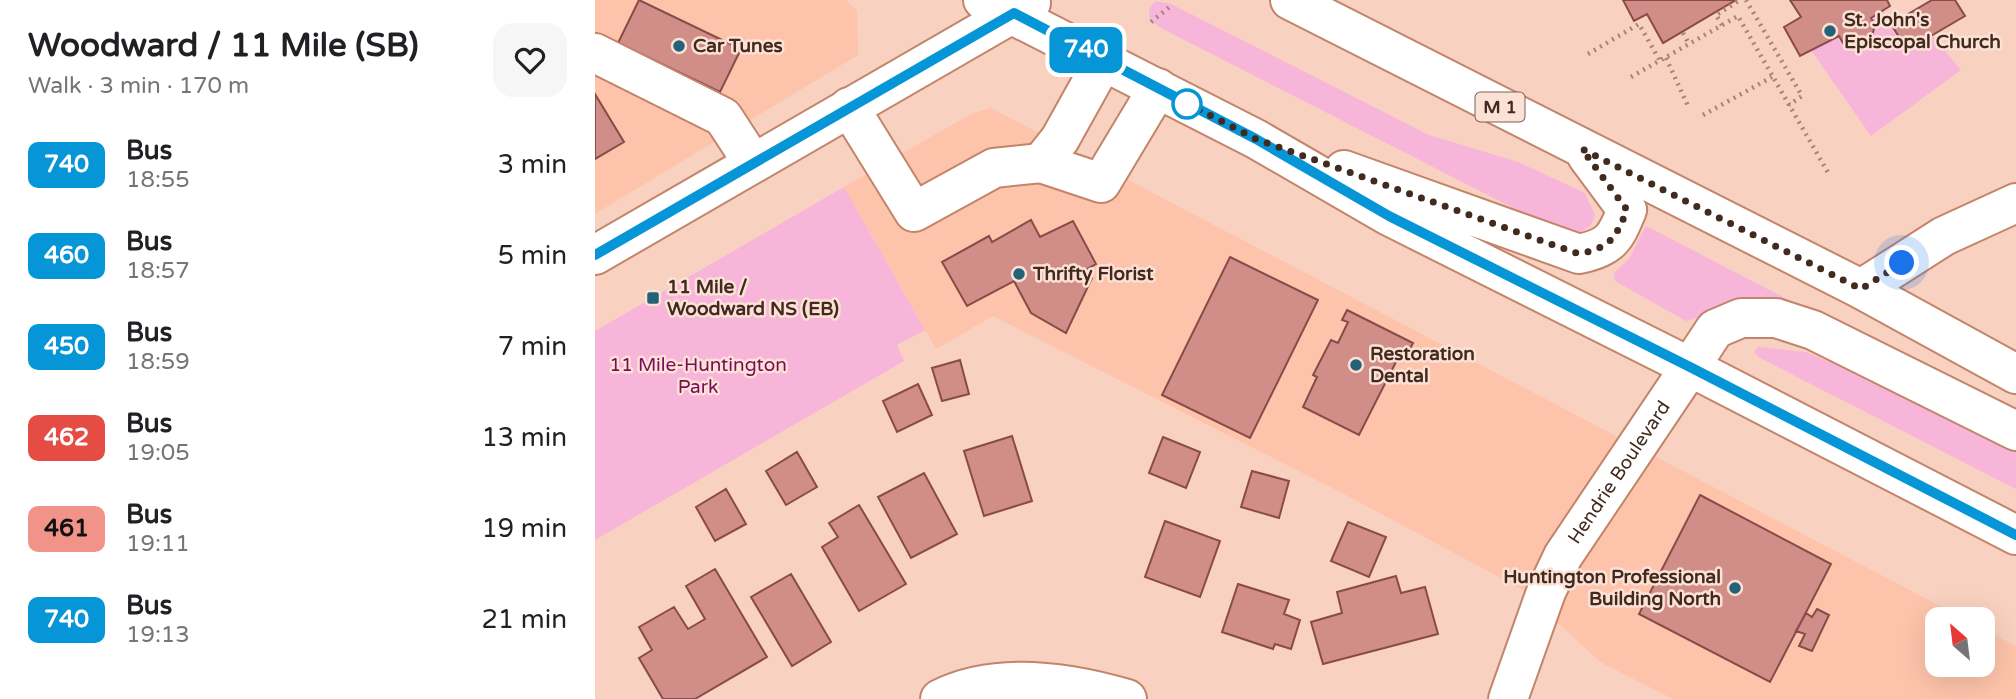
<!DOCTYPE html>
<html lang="en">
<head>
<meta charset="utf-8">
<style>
	body { margin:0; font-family:"Varela Round",sans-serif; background:#f6f6f6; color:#202124; height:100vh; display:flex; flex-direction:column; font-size:26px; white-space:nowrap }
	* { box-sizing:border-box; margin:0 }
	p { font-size:23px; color:#757577 }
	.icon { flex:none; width:38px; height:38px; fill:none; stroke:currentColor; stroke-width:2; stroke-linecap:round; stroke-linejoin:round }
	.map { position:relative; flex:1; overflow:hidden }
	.sheet { display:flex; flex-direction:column; background:#fff; width:595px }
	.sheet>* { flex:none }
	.badge { padding:0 14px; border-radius:10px; font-size:24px; line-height:46px }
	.needle { width:46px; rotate:332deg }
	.buttons { position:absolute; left:1330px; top:607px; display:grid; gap:14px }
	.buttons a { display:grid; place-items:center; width:70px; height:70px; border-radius:14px; background:#fff; box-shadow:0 7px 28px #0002; font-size:35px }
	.you { position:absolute; width:35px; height:35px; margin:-18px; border:5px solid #fff; border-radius:50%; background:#1a73e8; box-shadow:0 0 0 10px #1a73e833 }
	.map>.badge { position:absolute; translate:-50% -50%; box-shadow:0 0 0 4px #fff }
	.round { display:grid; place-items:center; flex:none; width:74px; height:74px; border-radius:21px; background:#f6f6f6 }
	.summary { display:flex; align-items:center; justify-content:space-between; height:119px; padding:0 28px }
	h1 { font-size:33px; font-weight:800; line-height:52px }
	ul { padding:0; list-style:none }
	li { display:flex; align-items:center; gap:21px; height:91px; padding:0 28px }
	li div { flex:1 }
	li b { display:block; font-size:26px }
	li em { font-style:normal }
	li .badge { min-width:77px; font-weight:700; text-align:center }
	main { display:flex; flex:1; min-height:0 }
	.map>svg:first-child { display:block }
	.built { fill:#fec4ab }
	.green { fill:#f7b5da }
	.building { fill:#d18d87; stroke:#894b47; stroke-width:2 }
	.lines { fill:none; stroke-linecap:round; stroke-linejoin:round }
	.minor-casing { stroke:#c2856a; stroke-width:42 }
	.major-casing { stroke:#c2856a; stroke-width:42 }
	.path { stroke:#a68577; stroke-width:4.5; stroke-dasharray:2 5; stroke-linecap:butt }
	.minor { stroke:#fff; stroke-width:38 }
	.major { stroke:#fff; stroke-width:38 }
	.line-casing { stroke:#fff; stroke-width:16 }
	.line { stroke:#0696d7; stroke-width:10 }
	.walk { stroke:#432a1f; stroke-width:7; stroke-dasharray:0 12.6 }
	.poi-dot { fill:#236278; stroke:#fce1d6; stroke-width:2.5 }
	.stop-dot { fill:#fff; stroke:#0696d7; stroke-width:3.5 }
	.labels { text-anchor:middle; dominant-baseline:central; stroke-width:5; stroke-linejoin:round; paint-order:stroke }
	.shield { fill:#fce1d6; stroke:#7a6156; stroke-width:2 }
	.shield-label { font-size:18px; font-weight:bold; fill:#432a1f }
	.poi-label { font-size:19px; font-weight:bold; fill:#432a1f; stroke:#fce1d6; text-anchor:start }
	.park-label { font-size:19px; fill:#780c58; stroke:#fce1d6 }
	.street-label { font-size:19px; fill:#432a1f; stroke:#fce1d6 }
</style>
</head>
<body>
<main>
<section class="sheet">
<div class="summary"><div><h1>Woodward / 11 Mile (SB)</h1><p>Walk · 3 min · 170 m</p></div><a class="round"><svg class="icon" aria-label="heart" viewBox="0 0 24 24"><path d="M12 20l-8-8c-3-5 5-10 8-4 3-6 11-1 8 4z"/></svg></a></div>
<ul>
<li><span class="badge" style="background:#0696d7;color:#fff">740</span><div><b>Bus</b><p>18:55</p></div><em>3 min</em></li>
<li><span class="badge" style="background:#0696d7;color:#fff">460</span><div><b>Bus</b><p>18:57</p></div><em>5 min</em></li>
<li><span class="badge" style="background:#0696d7;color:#fff">450</span><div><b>Bus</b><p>18:59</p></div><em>7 min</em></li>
<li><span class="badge" style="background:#e54c44;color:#fff">462</span><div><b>Bus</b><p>19:05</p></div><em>13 min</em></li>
<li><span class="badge" style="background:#f19389;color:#111">461</span><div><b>Bus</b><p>19:11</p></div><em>19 min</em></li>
<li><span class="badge" style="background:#0696d7;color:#fff">740</span><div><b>Bus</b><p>19:13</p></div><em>21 min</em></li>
</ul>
</section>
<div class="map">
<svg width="1421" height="699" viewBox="0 0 1421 699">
	<rect width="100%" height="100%" fill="#f9d1c0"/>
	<path class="built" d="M0,0H251L262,11L263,55L0,214Z
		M396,108L1370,619L1342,620V665H1388V629L1421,646V699H1078L1005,662L928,590L751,495L398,316L341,349L249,187L374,115Z"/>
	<path class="green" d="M561,1L576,4L834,135L923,162L990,193L1000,215L996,225L983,234H969L566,28L555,20C553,11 554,7 561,1Z
		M1288,10L1312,50L1337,35L1366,70L1276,136L1216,50L1244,36L1248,43L1260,46L1277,36L1280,25L1276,18Z
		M249,187L330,330L302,345L309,361L0,540V331Z
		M1050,227H1053L1246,327L1137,308L1091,321L1020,281L1019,273L1034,259Z
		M1163,347L1211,352L1421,441V489L1165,358L1159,352Z"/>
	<path class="building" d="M44,0L146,49L125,92L23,43Z
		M1028,0H1141L1068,43L1052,14L1039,21Z
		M1195,0H1292L1295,6L1276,18L1280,25L1277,36L1260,46L1248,43L1244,36L1205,56L1189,27L1206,17Z
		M1337,0H1360L1370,16L1312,50L1296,24Z
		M0,94L29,142L0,159Z
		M436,220L445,237L478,221L501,264L492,269L497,278L471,333L436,313L419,281L372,306L347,262L394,236L397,242Z
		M635,257L723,300L655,438L567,395Z
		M752,310L818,343L812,355L806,352L764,435L708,407L722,377L718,375L736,340L743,343L753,322L747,320Z
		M365,360L374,394L347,401L337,368Z
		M323,384L337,415L302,432L288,401Z
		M417,436L437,501L389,516L369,451Z
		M568,437L605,452L591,488L554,473Z
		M202,452L222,487L191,505L171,471Z
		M657,471L694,481L684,518L646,507Z
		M329,473L362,534L316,558L283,497Z
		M131,489L151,524L120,541L101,507Z
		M1105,495L1236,564L1175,682L1044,614Z
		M264,505L311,584L264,611L227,547L243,537L234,523Z
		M570,521L625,541L605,597L550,577Z
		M753,522L791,537L774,577L736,561Z
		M120,569L172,657L100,699H68L44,658L57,650L44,627L79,607L93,629L110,619L91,586Z
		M196,574L236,642L197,666L156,597Z
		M801,576L806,593L830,587L843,634L728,664L716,622L747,613L742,592Z
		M643,584L694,600L689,614L705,620L696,649L680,644L678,649L627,632Z
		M1222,609L1234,615L1217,651L1204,646L1210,634L1201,631L1211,613L1217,617Z"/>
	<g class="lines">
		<g class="minor-casing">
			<g id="minor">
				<path d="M0,53L128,117L158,163"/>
				<path d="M509,60L465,139L446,163L506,183L563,88"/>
				<path d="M254,107L319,212L399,168L446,163"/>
				<path d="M1266,289L1349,236L1421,203"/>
				<path d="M345,699C401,671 474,682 532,699"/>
				<path id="s1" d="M913,699L951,592L968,556L1095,367"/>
			</g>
		</g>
		<g class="major-casing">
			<path id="major" d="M388,0L661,139L794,216L1095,367L1421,535
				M695,0L1266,289L1421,374
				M749,170L984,254C1016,247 1020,239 1032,210L992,156
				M0,255L436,3
				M1095,367L1120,329L1146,318H1181L1218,330L1421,431"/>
		</g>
		<path class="path" d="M1151,0L1207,96L1194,105
			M556,22L577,5
			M1127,25L1121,15L1145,0
			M1088,33L1094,44
			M993,54L1044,24L1065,61
			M1071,58L1093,106
			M1036,77L1143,16L1235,176
			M1108,115L1177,77"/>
		<use href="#minor" class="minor"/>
		<use href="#major" class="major"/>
	</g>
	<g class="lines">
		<g class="line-casing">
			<path id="line" d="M0,255L419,13L661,139L794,216L1095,367L1421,535"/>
		</g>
		<use href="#line" class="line"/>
		<path class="walk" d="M592,104L587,101L661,139L984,254C1016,247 1020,239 1032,210L987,149L1266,289L1307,263"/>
	</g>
	<g class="poi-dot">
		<circle cx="1235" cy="31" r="7"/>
		<circle cx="84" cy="46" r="7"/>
		<circle cx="424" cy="274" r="7"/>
		<rect x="51" y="291" width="14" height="14" rx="3.5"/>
		<circle cx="761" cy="365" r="7"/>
		<circle cx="1140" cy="588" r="7"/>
	</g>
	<circle class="stop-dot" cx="592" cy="104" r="14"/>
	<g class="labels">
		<rect class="shield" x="880.5" y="92.5" width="49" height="29" rx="5"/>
		<g class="shield-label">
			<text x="905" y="107">M 1</text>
		</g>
		<g class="poi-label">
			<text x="1249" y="20">St. John's<tspan x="1249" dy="22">Episcopal Church</tspan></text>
			<text x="98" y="46">Car Tunes</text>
			<text x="438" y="274">Thrifty Florist</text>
			<text x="72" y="287">11 Mile /<tspan x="72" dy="22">Woodward NS (EB)</tspan></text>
			<text x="775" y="354">Restoration<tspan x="775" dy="22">Dental</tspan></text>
			<text x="1126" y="577" text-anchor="end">Huntington Professional<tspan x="1126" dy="22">Building North</tspan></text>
		</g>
		<g class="park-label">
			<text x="103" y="365">11 Mile-Huntington<tspan x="103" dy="22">Park</tspan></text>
		</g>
		<g class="street-label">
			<text stroke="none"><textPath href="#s1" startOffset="254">Hendrie Boulevard</textPath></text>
		</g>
	</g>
</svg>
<div class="buttons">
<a><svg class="needle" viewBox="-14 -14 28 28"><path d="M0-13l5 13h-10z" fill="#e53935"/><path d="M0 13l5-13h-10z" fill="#757577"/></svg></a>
</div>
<div class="you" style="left:1307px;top:263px"></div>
<b class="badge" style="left:491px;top:50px;background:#0696d7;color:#fff">740</b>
</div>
</main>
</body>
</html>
